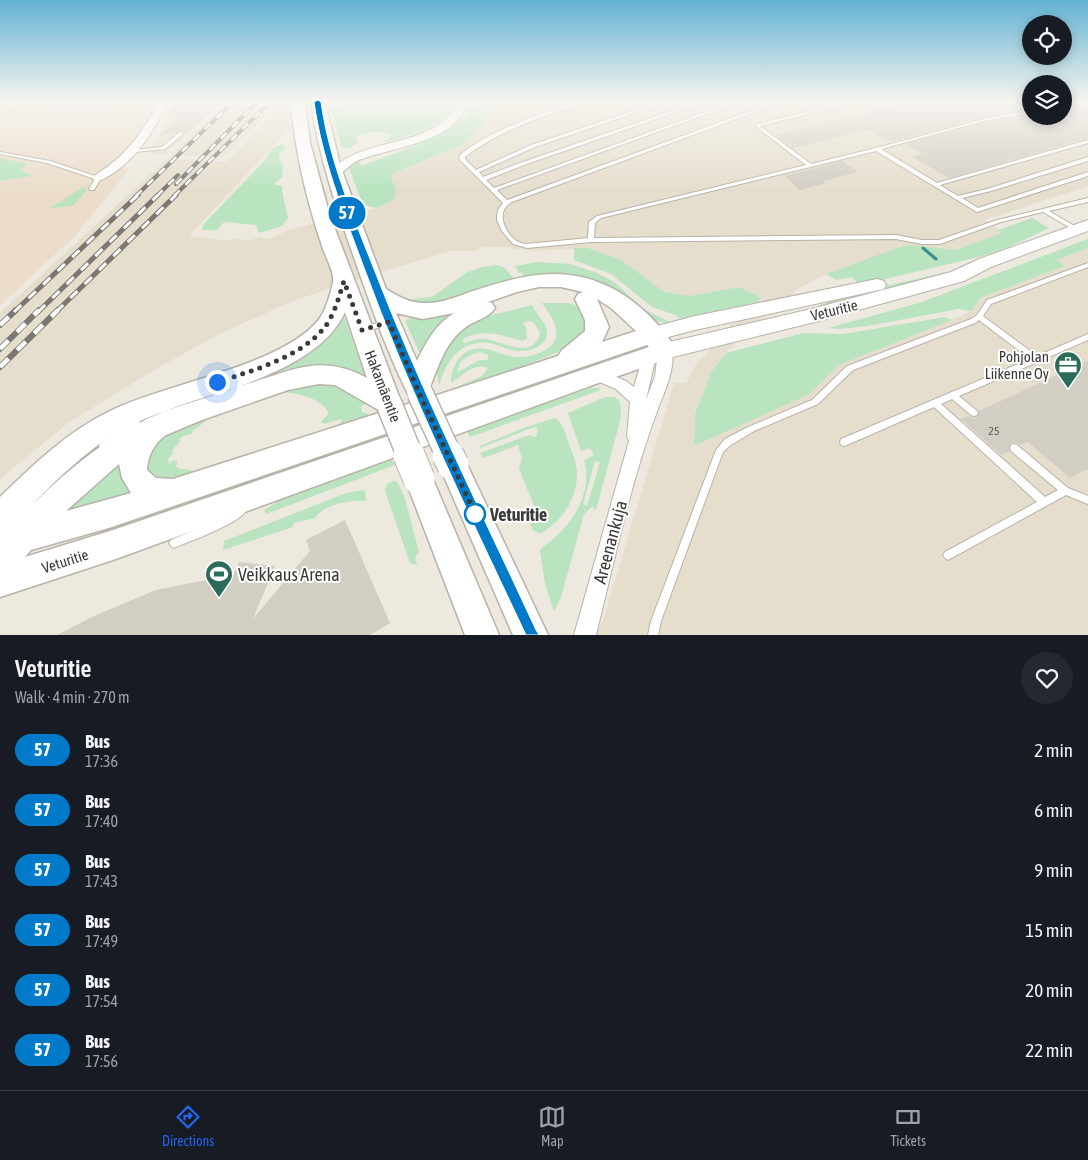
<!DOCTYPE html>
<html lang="en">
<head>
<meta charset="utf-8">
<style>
	body { margin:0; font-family:"Asap Condensed",sans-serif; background:#242831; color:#f1f3f6; height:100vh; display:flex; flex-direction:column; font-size:19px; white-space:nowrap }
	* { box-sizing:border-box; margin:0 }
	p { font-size:16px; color:#9ea1a6 }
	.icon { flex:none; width:28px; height:28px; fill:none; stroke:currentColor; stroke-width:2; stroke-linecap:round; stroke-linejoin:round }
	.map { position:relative; height:635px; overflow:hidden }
	.drawer { display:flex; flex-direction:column; background:#171b24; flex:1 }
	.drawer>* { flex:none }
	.badge { padding:0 10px; border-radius:16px; font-size:18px; line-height:32px }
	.tools { position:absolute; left:1022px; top:15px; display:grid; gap:10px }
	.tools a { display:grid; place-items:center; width:50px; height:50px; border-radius:50%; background:#171b24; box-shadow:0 2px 12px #0003; font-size:25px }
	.you { position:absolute; width:25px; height:25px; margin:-12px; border:4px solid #fff; border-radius:50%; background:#1a73e8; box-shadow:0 0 0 8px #1a73e833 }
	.map>.badge { position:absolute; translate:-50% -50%; box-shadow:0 0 0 2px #fff }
	.round { display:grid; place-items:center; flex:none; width:52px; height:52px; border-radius:26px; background:#242831 }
	.headline { display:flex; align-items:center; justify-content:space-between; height:85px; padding:0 15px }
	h1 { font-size:24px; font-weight:600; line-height:38px }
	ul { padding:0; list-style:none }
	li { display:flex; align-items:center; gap:15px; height:60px; padding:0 15px }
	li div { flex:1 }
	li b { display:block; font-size:19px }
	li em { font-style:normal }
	li .badge { min-width:55px; font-weight:700; text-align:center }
	.tabs { display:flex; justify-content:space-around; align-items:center; height:70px; border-top:1px solid #363941; background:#171b24; font-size:14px; color:#9ea1a6 }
	.tabs a { display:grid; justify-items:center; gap:2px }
	.tabs .active { color:#2563eb }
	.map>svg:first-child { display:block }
	.commercial { fill:#ebddca }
	.built { fill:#e6decd }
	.green { fill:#b9e4bf; fill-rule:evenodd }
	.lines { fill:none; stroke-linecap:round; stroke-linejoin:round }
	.stream { stroke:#3b8d90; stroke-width:3 }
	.building { fill:#d2cec4 }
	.lane-casing { stroke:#b7b3a9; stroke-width:2 }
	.street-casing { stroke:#b7b3a9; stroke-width:2 }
	.secondary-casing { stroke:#b7b3a9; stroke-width:2 }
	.primary-casing { stroke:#b7b3a9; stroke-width:3 }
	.lane { fill:#fff; fill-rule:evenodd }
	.street { fill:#fff; fill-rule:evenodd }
	.secondary { fill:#fff; fill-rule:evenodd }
	.primary { fill:#fff; fill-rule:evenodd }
	.rail-far2-casing { stroke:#7b7872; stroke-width:4 }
	.rail-far1-casing { stroke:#7b7872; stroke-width:5 }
	.rail-casing { stroke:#7b7872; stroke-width:6 }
	.rail-far2 { stroke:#fff; stroke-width:2.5; stroke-dasharray:8; stroke-linecap:butt }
	.rail-far1 { stroke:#fff; stroke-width:3; stroke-dasharray:10; stroke-linecap:butt }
	.rail { stroke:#fff; stroke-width:4.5; stroke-dasharray:12; stroke-linecap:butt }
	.primary-bridge-far1-casing { stroke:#b7b3a9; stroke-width:28; stroke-linecap:butt }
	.primary-bridge-casing { stroke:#b7b3a9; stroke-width:33; stroke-linecap:butt }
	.primary-bridge-far1 { stroke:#fff; stroke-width:25 }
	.primary-bridge { stroke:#fff; stroke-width:31 }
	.line { fill:#007ac9; stroke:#fff }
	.walk { stroke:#3b3a36; stroke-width:5; stroke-dasharray:0 9 }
	.stop-dot { fill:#fff; stroke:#007ac9; stroke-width:2.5 }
	.labels { text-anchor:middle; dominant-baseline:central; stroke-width:4; stroke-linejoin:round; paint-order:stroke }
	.number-label { font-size:12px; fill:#615f5a }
	.street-label { font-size:15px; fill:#3b3a36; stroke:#fff }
	.poi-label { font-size:15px; fill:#3b3a36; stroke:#fff; text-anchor:end }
	.near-stop-label { font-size:18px; font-weight:bold; fill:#3b3a36; stroke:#fff; text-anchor:start }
	.near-street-label { font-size:18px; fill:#3b3a36; stroke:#fff }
	.near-poi-label { font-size:18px; fill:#3b3a36; stroke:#fff; text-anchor:start }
</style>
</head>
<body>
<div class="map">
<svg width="1088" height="635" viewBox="0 0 1088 635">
	<rect width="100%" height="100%" fill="#ede9de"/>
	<path class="commercial" d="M0,102H156L134,141L113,163L130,168L74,237L0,305Z
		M176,102H220L165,155L147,153L157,139Z"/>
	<path class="built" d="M227,102H280L228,154L218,157L170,155Z
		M284,102H328L288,130L189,236L223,240L242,239L246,241L262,237L271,239L288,230L377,208L394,198L396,189L391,177L394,173L463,144L495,105L494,102H1031V116H1064V102H1088V186L984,220L1003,233L956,250L910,245L826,274L801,287L763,318L724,354L695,414L694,446L807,395L838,365L968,313L980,298L1065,266L1055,260L1088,248V635H596L604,617L674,383H686L698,361L703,358L731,325L761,298L740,287L689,296L665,292L621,260L588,248L530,251L507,247H483L474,251H451L361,278L290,302L222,333L161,366L68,423L0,479V313L167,159L227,162Z"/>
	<path class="green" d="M342,102H453C447,130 405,136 382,143L392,135C379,130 369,132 356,137L357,144L349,148L341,147L332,108Z
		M473,102H494L495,104L485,122L463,144L394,173L391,178L396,189L394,199L377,208L363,205L348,165L357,159L362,166C388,154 470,132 473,102Z
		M282,144L286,147L279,153V160L283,165L282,177L274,184L282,186C282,197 286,207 288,218L282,226L259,233L256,225L224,222L217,230H202L204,224L266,159L271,149Z
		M0,158L25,163L26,166L20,169L32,176L0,181Z
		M85,186L86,191L74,205L48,209Z
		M1032,218L1049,228L1007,248L979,257L860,285L852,277L836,280L826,274L897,248L910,245L956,250L1002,233L998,230Z
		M1088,239V248L1056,260L1065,266L980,298L971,311L959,309L867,326L840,329L828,328L919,303Z
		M574,248H588L621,260L665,292L689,296L740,287L761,298L754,305L682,321L676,315L652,307L611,274L574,260Z
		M537,262L570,264L597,273L614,282L645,310L672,323C636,322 609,289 578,277C561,270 540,274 523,277L522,272L519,273L515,266Z
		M497,265L505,268L515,280L425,306L405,300L432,297L466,273L482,267Z
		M951,271L953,272L821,307L819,305L868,290Z
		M542,303H569L581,307L594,324L574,346L500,375L454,390C464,380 482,382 487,368C475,362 461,377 451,383C451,364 464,344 487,349C497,351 506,357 516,357C532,358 559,350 556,330C555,320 547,311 542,303ZM479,352L489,355L487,360H479L458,372C458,359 468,356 479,352Z
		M468,305L421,356L405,321L413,316Z
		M532,305C536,314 545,321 547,331C549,345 530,352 519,351C509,351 499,345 489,343C461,339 445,362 439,386L437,373L438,360L444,346L477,317L501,313ZM529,321L533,322L540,332C534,362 502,341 485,339C478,338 471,341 465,343L463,341V339C486,328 499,335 522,341L527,339L526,328L523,323Z
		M340,315L344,317L367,380L231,390V388Z
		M945,317L952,320L839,365L808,395L694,446L695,414L712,371L726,353L803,333L843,334Z
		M322,379L363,396L372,407L364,404L361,406L362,412L370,415L374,414L376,417L192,475L159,479L146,473L145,452L180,423ZM281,392C300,394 319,397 329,413L321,422L324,424L341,419L342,421L338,425L200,472L178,468L176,466L178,461L173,460L170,464L168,459L173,453L172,450L180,442L179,440L183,436L192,434L193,430C202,426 206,418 215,414C235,404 259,399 281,392Z
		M590,388H601L598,391L470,437L467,431Z
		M605,397H615L620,402L621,415L619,425L596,510L592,507L584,514L561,597L554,612L545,584L540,550C543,546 548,544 552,540C576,520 592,491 584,460L594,455L590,448L581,451L568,413ZM595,461L600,462L587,506L583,504Z
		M555,418C563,422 565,433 568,441C571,451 577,462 577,472C578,497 563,521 541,533L533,531L530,523L540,520L519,469L522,458L518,445L483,458L480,453L529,435L536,437L538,429L535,427L480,448V446L526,427Z
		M119,454C121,468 119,483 133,492L132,494L51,520Z
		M391,458L395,465L266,514L264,510L290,494Z
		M395,481L398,483L405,499L419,552L415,557L417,565L410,563L385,491C386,485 388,482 395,481Z
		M365,490L366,501C351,500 324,504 315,518L294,523L293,527L223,550L224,541L346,493Z"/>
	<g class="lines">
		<path class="stream" d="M923,248L936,259"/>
	</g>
	<path class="building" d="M46,102H122V110L33,118Z
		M176,102H221L189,132L180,130L175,133L160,135L181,117L169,116Z
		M913,102H1031V109L988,116L898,140L888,141L868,129L793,148L776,135Z
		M1088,108V138L949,178L913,157L922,154L905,144L988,122L1031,115L1048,119L1064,116V115Z
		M842,161L858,172L823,181L826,183L800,190L785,176Z
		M1088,361V469L1070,478L1028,442L1020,445L1015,442L1010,443L1009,451L1001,455L961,419L969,416L973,418L978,417L979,411Z
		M345,520L390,623L370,635H57L94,616L156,590L207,580L232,578L239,562L275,566L253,619L310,551L306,540Z"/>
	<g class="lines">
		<g class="lane-casing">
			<path id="lane" d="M576,102H583C574,107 563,109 553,113C522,124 491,137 465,157V159L476,170L531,145L660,102H667L535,147L479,172L483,177L520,163L698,102H705L524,165L486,180L494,188L733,102H740L497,190L507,200L775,102H782L512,202C512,202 506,206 506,207C497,217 508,238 519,242C520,243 526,244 527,244L588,238L589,222L597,216L806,165L754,125L847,102H856L760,126L811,164L876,148L988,118L1031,111V113L988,120L881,149L937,183L1088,140V143L940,185L958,196L987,189L1088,157V161L991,191L962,198L978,208L1088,172V176L977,212L876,151L601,218L595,223L594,238L896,235L922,240H939L997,220L1088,198V202L1049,211L1078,228V230H1074L1043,212L1001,222L940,244H922L896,239L591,242L527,248L513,244L502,231L497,220V215L498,210L503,203L460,160L459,156C486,132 541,113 576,102Z
				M0,110L12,112V113L10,114L0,112Z
				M180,132L184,133L165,149L135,152L133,151L135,150L162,147Z
				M0,152L50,161L101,178L94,190H90L89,189L95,179L47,163L0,154Z
				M1088,263V267L991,304L983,316L1037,356L1088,334V340L959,396L977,411L978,413L977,415L974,416L971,415L952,399L941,404L1045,497L1058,490L1011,451L1010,448L1011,445L1014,444L1017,445L1068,488L1088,496V504L1066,495L948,560L945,558L943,555L945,552L1037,502L934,407L847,445L844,446L841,445L840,442L841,439L1030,359L979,320L975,323L853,370L818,404L754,431L731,445L723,452L661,621L658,635H648L651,621L716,450L725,439L748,427L812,400L847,366L971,319L977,315L987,300Z
				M388,320L391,322L390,324L364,332L360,329L362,327Z
				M136,418L139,419L140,421L139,423L106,450L103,451L100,450L99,447L100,444L133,419Z
				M241,507L244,508L246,511C238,524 190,541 174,548L171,546L169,543L171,540L225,517Z"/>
		</g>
		<g class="street-casing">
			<path id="street" d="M159,102H168C154,130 139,156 112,174C106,177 102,182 94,180L93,178L94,176C127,155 141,135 159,102Z
				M460,102H469C464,112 459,120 450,127C424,146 388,149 359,160C349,164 340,179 329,176L328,174C361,133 431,153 460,102Z
				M665,346L670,347C678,362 665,391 659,406C631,480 615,558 596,635H574L629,441L627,436L630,402L616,389L590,378L587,374L590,370L595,368L626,381L634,387L644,352L649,350L654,352L656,356L646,400L655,376L658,351L660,347Z"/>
		</g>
		<g class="secondary-casing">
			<path id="secondary" d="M1088,220V231L991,267L964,281L811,323L665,359L658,357L654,351L658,345L665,343L811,309L951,272L979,259Z
				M877,279L884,281L886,285L884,289L695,330L653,341L646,339L643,334L646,329L695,316Z"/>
		</g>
		<g class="primary-casing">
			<path id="primary" d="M291,102H305L310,143L330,216L402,404L401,406L415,402L411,400C389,357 373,312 357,266C338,212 319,159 311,102H325L340,165L386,289C399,297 410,303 425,303C441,304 458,296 473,291C524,274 569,263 619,292C642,306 664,328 677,351L673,357L604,381L113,560L0,597V497C33,465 68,431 110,411C166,383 284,366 320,318C326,309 331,293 333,282C335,273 325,256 322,246C306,198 295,153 291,102ZM539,287H561L583,292L578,294L575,299L585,320V331L562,350L558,356L431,397L433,393L430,387C439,365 446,341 466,327C475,320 489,318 495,308L492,303L488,302L517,292ZM597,299L611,308L636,331L602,342L609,327ZM345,312L367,378C322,354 296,369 250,383C216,394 182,403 149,418C103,440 64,473 28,509C58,478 91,445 131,425C192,395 315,379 345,312ZM396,313L423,319L454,313C436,324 426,342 417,361ZM647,345L649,347L113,530L25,557L31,550L109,528ZM319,384L335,385L382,412L173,479L156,478L147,470C147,457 155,442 166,435L202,420L288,390ZM119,464L122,478L131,493L66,511Z
				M453,453L463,456L548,635H513L439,465L443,456Z
				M419,466L429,470L499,635H465L405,479L409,470Z"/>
		</g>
		<use href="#lane" class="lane"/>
		<use href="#street" class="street"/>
		<use href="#secondary" class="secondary"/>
		<use href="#primary" class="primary"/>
		<g class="rail-far2-casing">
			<path id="rail-far2" d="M176,184L257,102
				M136,196L233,102
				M157,196L178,175
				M174,196L270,102"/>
		</g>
		<g class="rail-far1-casing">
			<path id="rail-far1" d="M14,312L138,195
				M38,312L158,195
				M56,312L176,195"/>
		</g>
		<g class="rail-casing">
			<path id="rail" d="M0,325L16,310
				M0,349L39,310
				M0,367L58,310"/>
		</g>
		<use href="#rail-far2" class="rail-far2"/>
		<use href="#rail-far1" class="rail-far1"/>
		<use href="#rail" class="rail"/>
		<g class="primary-bridge-far1-casing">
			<path id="primary-bridge-far1" d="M420,393L449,456
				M389,404L410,456"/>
		</g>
		<g class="primary-bridge-casing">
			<path id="primary-bridge" d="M409,455L419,479
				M448,455L453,465"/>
		</g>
		<use href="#primary-bridge-far1" class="primary-bridge-far1"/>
		<use href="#primary-bridge" class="primary-bridge"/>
	</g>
	<linearGradient id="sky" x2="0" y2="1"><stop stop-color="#63b3d4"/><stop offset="0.53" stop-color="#f7f5f0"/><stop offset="1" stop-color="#f7f5f0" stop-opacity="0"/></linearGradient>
	<rect width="1088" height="191" fill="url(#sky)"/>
	<path class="line" d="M318,100L321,102C329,159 351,211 372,264C420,389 480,509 536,630L539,635H526C470,516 410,393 363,265C343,211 322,159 314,102Z"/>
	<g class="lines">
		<path class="walk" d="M217,382C252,371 305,356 327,324C336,310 339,296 344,281L362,330L389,322L417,388L477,518L475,514"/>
	</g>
	<defs>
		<g id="office-pin" transform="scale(1.4375)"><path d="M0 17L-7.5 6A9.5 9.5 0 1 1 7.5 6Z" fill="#2b6b5a" stroke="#fff"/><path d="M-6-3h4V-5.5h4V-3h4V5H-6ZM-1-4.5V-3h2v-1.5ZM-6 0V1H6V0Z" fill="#fff"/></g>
		<g id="stadium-pin" transform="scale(1.4375)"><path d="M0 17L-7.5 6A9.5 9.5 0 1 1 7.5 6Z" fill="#2b6b5a" stroke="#fff"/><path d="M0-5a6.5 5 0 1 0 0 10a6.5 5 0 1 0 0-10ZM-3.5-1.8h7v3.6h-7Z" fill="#fff"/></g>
	</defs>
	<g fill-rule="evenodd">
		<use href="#office-pin" x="1068" y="365"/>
		<use href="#stadium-pin" x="219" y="574"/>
	</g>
	<circle class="stop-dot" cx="475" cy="514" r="10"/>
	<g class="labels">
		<g class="number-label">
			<text x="994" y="431">25</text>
		</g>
		<g class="street-label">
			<text transform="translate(834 310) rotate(-14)">Veturitie</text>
			<text transform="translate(383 386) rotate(69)">Hakamäentie</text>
			<text transform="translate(65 561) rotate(-18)">Veturitie</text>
		</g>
		<g class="poi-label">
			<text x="1049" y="356">Pohjolan<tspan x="1049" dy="17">Liikenne Oy</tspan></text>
		</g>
		<g class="near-stop-label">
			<text x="490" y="514">Veturitie</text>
		</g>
		<g class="near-street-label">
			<text transform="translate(610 542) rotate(-75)">Areenankuja</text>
		</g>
		<g class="near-poi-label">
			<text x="238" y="574">Veikkaus Arena</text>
		</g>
	</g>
</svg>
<div class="tools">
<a><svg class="icon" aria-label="locate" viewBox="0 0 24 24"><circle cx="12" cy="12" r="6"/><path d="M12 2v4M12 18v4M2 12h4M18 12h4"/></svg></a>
<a><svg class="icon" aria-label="layers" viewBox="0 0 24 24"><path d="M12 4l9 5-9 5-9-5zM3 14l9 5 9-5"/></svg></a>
</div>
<div class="you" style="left:217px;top:382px"></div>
<b class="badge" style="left:347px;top:213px;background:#007ac9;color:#fff">57</b>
</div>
<section class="drawer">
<div class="headline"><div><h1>Veturitie</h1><p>Walk · 4 min · 270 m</p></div><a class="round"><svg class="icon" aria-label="heart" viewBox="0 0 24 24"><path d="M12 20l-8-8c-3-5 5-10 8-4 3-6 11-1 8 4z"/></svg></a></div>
<ul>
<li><span class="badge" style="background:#007ac9;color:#fff">57</span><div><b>Bus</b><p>17:36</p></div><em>2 min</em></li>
<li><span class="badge" style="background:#007ac9;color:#fff">57</span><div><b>Bus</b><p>17:40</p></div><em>6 min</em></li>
<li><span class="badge" style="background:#007ac9;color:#fff">57</span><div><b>Bus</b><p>17:43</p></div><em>9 min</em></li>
<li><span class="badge" style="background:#007ac9;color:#fff">57</span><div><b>Bus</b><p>17:49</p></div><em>15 min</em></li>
<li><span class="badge" style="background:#007ac9;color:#fff">57</span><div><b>Bus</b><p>17:54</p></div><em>20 min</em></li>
<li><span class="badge" style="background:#007ac9;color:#fff">57</span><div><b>Bus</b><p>17:56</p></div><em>22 min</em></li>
</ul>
</section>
<nav class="tabs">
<a class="active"><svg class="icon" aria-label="directions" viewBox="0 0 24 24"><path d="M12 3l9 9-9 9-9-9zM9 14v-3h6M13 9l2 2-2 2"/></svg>Directions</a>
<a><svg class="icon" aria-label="map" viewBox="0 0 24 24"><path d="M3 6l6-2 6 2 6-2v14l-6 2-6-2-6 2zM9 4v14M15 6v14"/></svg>Map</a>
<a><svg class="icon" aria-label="tickets" viewBox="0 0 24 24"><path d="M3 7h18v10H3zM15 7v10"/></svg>Tickets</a>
</nav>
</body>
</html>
